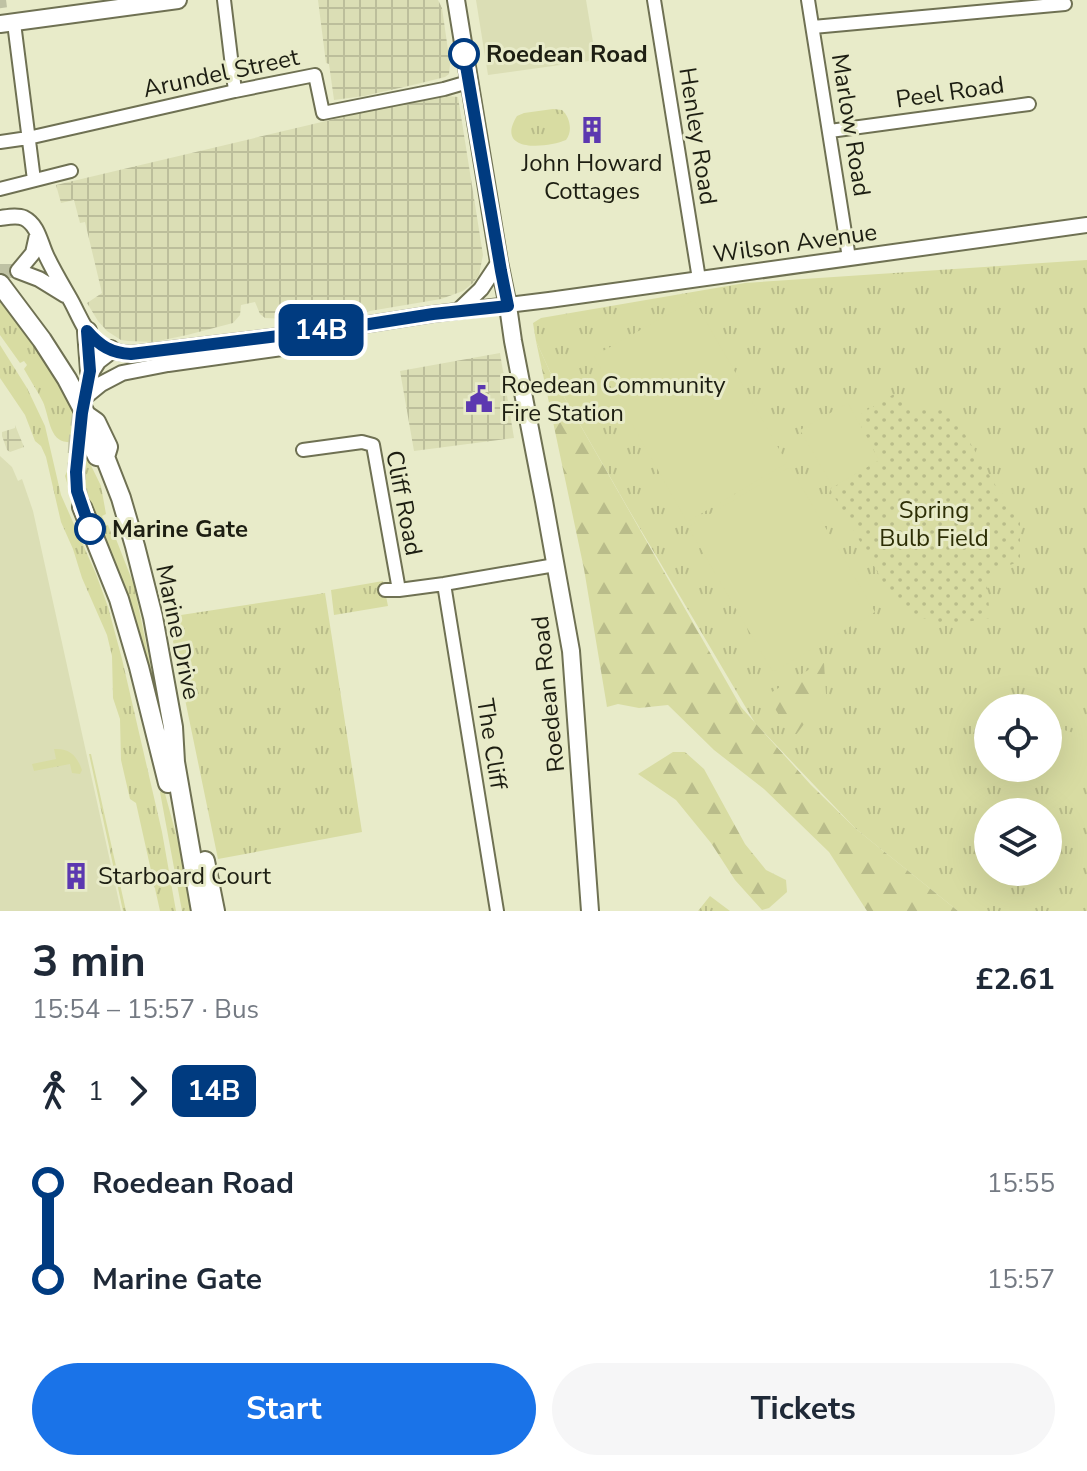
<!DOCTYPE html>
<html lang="en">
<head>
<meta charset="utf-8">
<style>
	body { margin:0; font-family:"Nunito Sans",sans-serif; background:#f6f6f7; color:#1f2937; height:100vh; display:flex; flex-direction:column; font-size:30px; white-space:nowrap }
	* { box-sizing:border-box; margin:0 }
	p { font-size:26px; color:#747a83 }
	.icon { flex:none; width:44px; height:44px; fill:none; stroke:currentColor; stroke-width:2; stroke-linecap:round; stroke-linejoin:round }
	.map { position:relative; height:911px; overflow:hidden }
	.details { display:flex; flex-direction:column; background:#fff; flex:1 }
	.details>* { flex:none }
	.badge { padding:0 16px; border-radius:12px; font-size:28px; line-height:52px }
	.controls { position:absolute; left:974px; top:694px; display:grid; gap:16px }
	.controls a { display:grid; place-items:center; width:88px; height:88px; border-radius:50%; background:#fff; box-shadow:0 8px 32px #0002; font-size:40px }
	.map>.badge { position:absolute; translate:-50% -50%; box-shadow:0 0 0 4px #fff }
	.legs { display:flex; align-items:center; gap:12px; height:88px; padding:0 32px; font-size:26px }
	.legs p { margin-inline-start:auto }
	.summary { display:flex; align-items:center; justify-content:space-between; height:136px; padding:0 32px }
	h1 { font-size:44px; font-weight:700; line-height:60px }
	.cta { display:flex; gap:16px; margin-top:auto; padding:16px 32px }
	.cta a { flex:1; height:92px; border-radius:48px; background:#1a73e8; color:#fff; font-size:32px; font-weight:700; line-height:92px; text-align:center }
	.cta a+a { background:#f6f6f7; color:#1f2937 }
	ul { padding:0 32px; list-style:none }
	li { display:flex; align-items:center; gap:28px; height:96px; font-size:30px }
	li i { display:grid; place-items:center; width:12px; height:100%; margin:0 10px; background:currentColor }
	li i::after { content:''; width:20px; height:20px; margin:-10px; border:6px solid; border-radius:50%; background:#fff }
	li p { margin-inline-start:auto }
	li:first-child i { background:linear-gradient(#0000 50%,currentColor 0) }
	li:last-child i { background:linear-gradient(currentColor 50%,#0000 0) }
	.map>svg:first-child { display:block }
	.built { fill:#dbdeb5 }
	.industrial { fill:url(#industrial-grid) }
	.grass { fill:url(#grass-tufts); fill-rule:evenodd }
	.forest { fill:url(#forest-firs) }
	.garden { fill:url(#garden-dots) }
	.pitch { fill:#d8dca2 }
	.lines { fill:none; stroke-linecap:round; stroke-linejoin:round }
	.minor-tunnel { stroke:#bfc2a4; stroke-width:12; stroke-dasharray:12 6; stroke-linecap:butt }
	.tertiary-tunnel { stroke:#bfc2a4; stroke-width:14; stroke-dasharray:14 7; stroke-linecap:butt }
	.primary-tunnel { stroke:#bfc2a4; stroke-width:18; stroke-dasharray:18 9; stroke-linecap:butt }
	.minor-casing { stroke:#6f7153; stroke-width:16 }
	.tertiary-casing { stroke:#6f7153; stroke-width:18 }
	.secondary-casing { stroke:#6f7153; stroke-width:20 }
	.primary-casing { stroke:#6f7153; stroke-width:22 }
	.minor { stroke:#fff; stroke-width:12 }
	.tertiary { stroke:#fff; stroke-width:14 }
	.secondary { stroke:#fff; stroke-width:16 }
	.primary { stroke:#fff; stroke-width:18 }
	.line-1-casing { stroke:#fff; stroke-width:18 }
	.line-1 { stroke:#003b80; stroke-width:12 }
	.stop-1-dot { fill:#fff; stroke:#003b80; stroke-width:4 }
	.labels { text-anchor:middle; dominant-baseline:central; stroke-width:6; stroke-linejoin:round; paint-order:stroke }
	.stop-label { font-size:24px; font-weight:bold; fill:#1d1e12; stroke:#e8ebc9; text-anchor:start }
	.street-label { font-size:24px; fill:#1d1e12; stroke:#e8ebc9 }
	.poi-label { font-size:24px; fill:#1d1e12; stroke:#e8ebc9; text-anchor:start }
	.park-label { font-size:24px; fill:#2d2e05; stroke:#e8ebc9 }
</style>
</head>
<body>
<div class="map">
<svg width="1087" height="911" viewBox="0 0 1087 911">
	<defs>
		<pattern id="industrial-grid" width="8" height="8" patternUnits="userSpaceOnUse" patternTransform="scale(2)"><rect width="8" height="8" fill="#dbdeb5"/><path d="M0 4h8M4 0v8" fill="none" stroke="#bcbe9b"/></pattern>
		<pattern id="grass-tufts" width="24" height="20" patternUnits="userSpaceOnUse" patternTransform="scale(2)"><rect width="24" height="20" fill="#d8dca2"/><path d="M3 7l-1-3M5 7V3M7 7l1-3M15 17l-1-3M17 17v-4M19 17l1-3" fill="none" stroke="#b9bc8a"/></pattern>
		<pattern id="forest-firs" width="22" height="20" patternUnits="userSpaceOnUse" patternTransform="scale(2)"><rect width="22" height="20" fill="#d8dca2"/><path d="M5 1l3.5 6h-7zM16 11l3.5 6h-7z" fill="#b9bc8a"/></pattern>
		<pattern id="garden-dots" width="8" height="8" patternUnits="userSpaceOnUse" patternTransform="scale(2)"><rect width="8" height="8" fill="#d8dca2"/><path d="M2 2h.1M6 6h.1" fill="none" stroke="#b9bc8a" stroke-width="1.8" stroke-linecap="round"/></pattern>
	</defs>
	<rect width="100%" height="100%" fill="#e8ebc9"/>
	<path class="built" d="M476,0H586L596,60L488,75Z
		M0,456L12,467L18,481L22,479L33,511L121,911H0Z"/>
	<path class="industrial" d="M318,0H438L442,8L450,64L449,74L445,77L417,84L364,96L334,100L329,64L326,63Z
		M436,95L458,97L483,255L479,275L473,283L463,291L441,299L340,316L287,319L265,318L260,314L255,302L241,305L240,315L233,323L187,335L154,342L128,341L121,340L107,331L98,321L87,303L102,293L85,222L80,223L74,200L61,203L56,185Z
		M500,353L514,438L414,451L400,371Z
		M15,425L24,447L10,452L7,450L2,436V432L15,428Z"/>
	<path class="grass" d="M553,109L562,110C570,117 573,131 566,140C547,148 494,153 517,116L524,113Z
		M1087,260V911H958L856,829L755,723L629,510L550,372L536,341L533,323L541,318L745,283ZM988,708H1048V768H988ZM988,812H1048V872H988Z
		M0,300C35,339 61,387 83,434C79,440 75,443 67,442C49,441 49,415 43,402C37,390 30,380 24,369L27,365L24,361L20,363L0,335Z
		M0,345L27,388L45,426L61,495L96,574L108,607L122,659L162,832L176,911H160L136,803L130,799L121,760L120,719L113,698L112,656L107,635L82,578L73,549L61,522L46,457L41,446L35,441L25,415L0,378Z
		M84,451L101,486L106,514L102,516L106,525H108L112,535L114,534L134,585L169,755C154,696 141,636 121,579C112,554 97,531 91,504L75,510L65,476L71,462Z
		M383,581L388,606L334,615L331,590Z
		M325,593L362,832L218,859L168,617Z
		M54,749C70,748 77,756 82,770L80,774L72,773L70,764L34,771L32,764L56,759Z
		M89,754H91L126,911H123Z
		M164,790L180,849L193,911H182L160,792Z
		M710,896L730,911H698Z"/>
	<path class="forest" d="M536,341L550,372L741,707L811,785L856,829L958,911H867L829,852L764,789L714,750L668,705L639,708L618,704L607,707L584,569Z
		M824,663L826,694L793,739L767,695L815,666Z
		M673,752H685L704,769L745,844L766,870L786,880L787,892L769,908L762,910L735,880L711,843L676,800L638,774Z"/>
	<path class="garden" d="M894,394L914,406H936L960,426L997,488L1017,509L1020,517V561L986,575L990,618C976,620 960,624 946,623C926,622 901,611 890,594L830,489L879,460L856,417Z"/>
	<path class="pitch" d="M694,300L787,463L687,522L594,356Z
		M848,403L879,460L833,487L800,430Z
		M790,467L875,612L773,672L688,527Z
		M983,706L991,708H988V754L970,749Z
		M1048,725L1087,737V783L1036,768H1048Z"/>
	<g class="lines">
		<path class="minor-tunnel" d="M0,0L1,8"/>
		<path class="tertiary-tunnel" d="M0,271H18"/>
		<path class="primary-tunnel" d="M82,507C70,466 80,412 90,371"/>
		<g class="minor-casing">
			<path id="minor" d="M224,0L235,91
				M654,0L699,279
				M808,0L849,258
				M14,23L34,180
				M813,27L1065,4
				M830,131L1029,104
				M0,142L28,138L235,91L315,75L323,113L444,89L468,82
				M0,189L71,171
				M303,450L362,442L373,445L399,590
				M444,584L497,911
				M385,590H399L444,584L555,565"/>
		</g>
		<g class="tertiary-casing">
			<path id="tertiary" d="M0,218C8,217 17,215 24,218C38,225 40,242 46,255C53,270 62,285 70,299C78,313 84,331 96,342C106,350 118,353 131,354L344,328L433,314L549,300L1087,225
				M37,235L33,253L18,271L39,279L65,295
				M458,311L481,289L499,262
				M79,402L101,384L122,373L168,364L318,343L340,331"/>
		</g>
		<g class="secondary-casing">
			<path id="secondary" d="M456,0L499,262L508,306L513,341L544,501L571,651L590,911
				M0,24L178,0"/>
		</g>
		<g class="primary-casing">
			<path id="primary" d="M0,284L42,340L67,379L86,415L96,422L108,447L105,457L121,498L135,546L153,617L173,727L175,762L201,911
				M87,331L90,371
				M90,371L97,360L110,350
				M86,415L85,430L97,456L105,457
				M82,507L119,599L139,667L168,783
				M205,861L215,911"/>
		</g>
		<use href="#minor" class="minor"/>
		<use href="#tertiary" class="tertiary"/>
		<use href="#secondary" class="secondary"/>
		<use href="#primary" class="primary"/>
	</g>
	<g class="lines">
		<g class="line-1-casing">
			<path id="line-1" d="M90,529L77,491L76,472L82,413L90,371L87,331C100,346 111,353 131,354L344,328L433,314L508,306L501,271L464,54"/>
		</g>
		<use href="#line-1" class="line-1"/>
	</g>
	<defs>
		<g id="building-bare" transform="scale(2.16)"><path d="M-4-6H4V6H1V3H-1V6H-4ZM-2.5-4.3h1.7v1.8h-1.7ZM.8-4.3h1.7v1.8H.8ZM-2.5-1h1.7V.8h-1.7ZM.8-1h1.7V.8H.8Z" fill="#5c38b0" stroke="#e8ebc9" stroke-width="2.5" paint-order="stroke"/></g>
		<g id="civic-bare" transform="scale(2.16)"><path d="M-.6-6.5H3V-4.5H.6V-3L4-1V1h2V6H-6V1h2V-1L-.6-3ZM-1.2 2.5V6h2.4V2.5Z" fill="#5c38b0" stroke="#e8ebc9" stroke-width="2.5" paint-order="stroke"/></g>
	</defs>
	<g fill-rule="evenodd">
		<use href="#building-bare" x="592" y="130"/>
		<use href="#civic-bare" x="479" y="399"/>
		<use href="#building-bare" x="76" y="876"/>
	</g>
	<g class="stop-1-dot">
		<circle cx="464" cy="54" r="14"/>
		<circle cx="90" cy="529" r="14"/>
	</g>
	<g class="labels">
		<g class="stop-label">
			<text x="486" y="54">Roedean Road</text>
			<text x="112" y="529">Marine Gate</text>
		</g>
		<g class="street-label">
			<text transform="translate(221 73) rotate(-12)">Arundel Street</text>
			<text transform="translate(950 92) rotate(-8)">Peel Road</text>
			<text transform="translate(851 125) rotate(81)">Marlow Road</text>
			<text transform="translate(698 136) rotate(81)">Henley Road</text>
			<text transform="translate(795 243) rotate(-8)">Wilson Avenue</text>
			<text transform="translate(404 503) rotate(79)">Cliff Road</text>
			<text transform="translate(178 632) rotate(78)">Marine Drive</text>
			<text transform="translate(548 694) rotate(-96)">Roedean Road</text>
			<text transform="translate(492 744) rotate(81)">The Cliff</text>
		</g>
		<g class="poi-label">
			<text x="592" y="163" text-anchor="middle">John Howard<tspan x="592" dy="28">Cottages</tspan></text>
			<text x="501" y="385">Roedean Community<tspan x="501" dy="28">Fire Station</tspan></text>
			<text x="98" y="876">Starboard Court</text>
		</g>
		<g class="park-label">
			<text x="934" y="510">Spring<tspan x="934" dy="28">Bulb Field</tspan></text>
		</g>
	</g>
</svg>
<div class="controls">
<a><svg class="icon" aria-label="locate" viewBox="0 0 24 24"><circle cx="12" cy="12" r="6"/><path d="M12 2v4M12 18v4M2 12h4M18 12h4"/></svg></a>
<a><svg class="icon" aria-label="layers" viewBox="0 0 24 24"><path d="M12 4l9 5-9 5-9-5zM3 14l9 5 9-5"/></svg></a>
</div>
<b class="badge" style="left:321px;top:330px;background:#003b80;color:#fff">14B</b>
</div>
<section class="details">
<div class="summary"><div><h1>3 min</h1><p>15:54 – 15:57 · Bus</p></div><b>£2.61</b></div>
<div class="legs"><svg class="icon" aria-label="walk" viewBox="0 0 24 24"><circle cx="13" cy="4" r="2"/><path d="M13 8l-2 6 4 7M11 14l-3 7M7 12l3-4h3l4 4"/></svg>1<svg class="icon" aria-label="forward" viewBox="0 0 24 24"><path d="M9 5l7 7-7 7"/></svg><b class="badge" style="background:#003b80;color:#fff">14B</b></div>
<ul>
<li><i style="color:#003b80"></i><b>Roedean Road</b><p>15:55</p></li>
<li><i style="color:#003b80"></i><b>Marine Gate</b><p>15:57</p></li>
</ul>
<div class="cta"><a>Start</a><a>Tickets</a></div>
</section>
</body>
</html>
